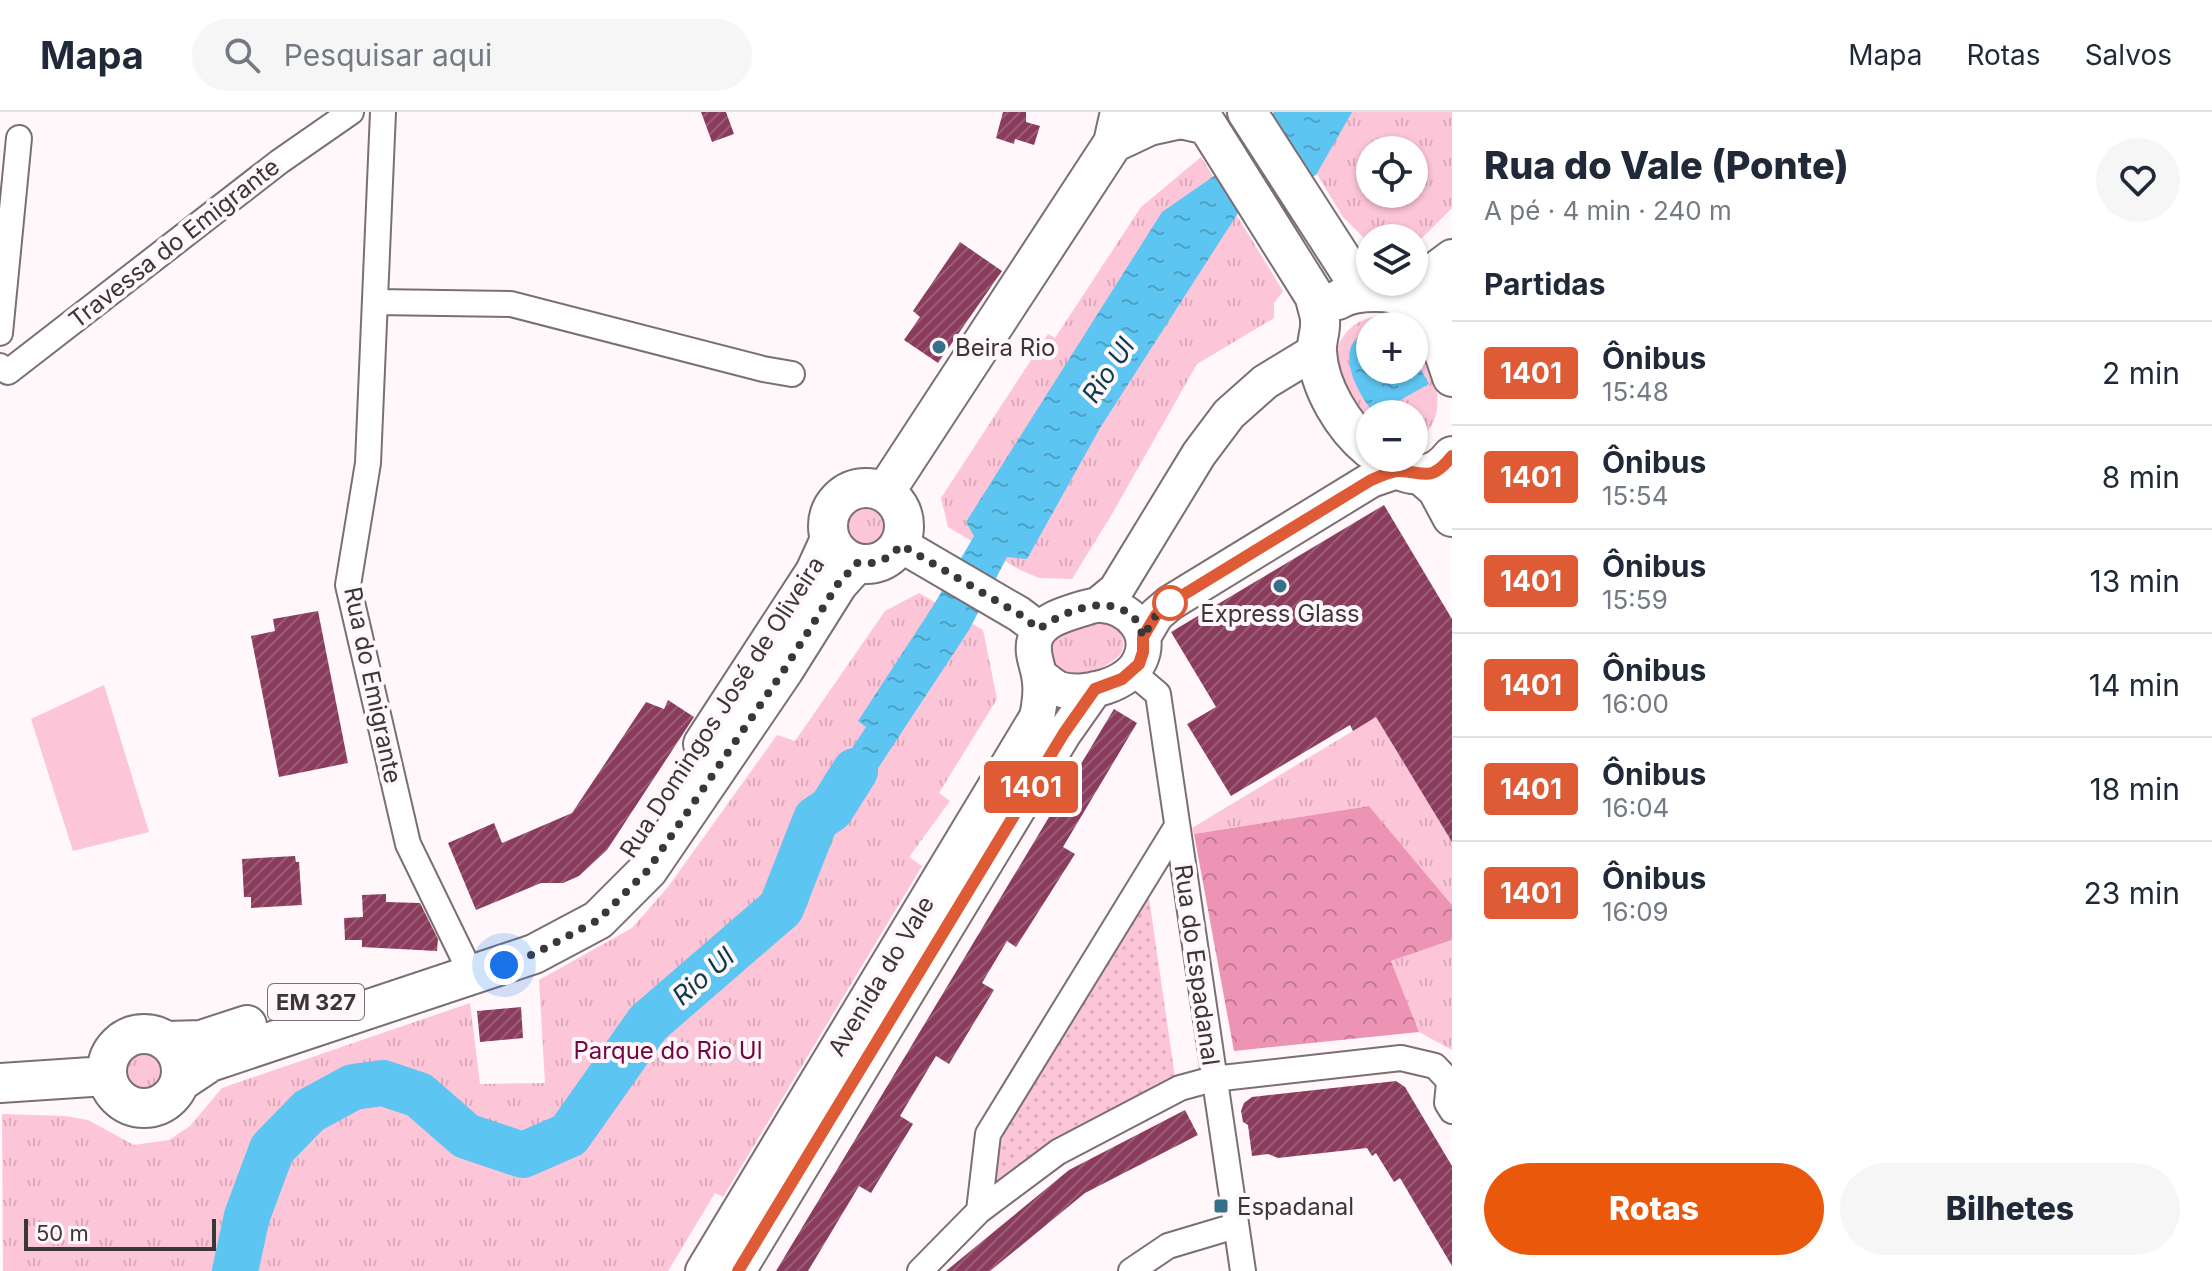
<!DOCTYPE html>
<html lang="pt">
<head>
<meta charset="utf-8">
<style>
	body { margin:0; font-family:Inter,sans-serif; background:#f6f6f7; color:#1f2937; height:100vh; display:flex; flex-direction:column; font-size:30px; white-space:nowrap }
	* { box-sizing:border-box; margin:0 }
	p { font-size:26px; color:#747a83 }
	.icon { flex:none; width:44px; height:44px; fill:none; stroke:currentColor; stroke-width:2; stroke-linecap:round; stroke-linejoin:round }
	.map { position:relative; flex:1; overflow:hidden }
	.details { display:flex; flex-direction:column; background:#fff; width:760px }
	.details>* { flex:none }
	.badge { padding:0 16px; border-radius:6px; font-size:28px; line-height:52px }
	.controls { position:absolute; left:1356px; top:24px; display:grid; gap:16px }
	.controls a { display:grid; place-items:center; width:72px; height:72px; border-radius:50%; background:#fff; box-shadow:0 2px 6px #0004; font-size:40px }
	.scale { position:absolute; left:24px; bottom:20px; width:192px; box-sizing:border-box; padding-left:8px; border:4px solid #3b3637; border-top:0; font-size:22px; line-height:28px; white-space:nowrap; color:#3b3637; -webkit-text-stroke:6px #fff7f9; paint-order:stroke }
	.you { position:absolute; width:40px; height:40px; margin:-20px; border:6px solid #fff; border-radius:50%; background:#1a73e8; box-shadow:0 0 0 12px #1a73e833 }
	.map>.badge { position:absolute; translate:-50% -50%; box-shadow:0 0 0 4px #fff }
	h2 { padding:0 32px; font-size:30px; line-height:72px }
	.round { display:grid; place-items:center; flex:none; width:84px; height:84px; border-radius:42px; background:#f6f6f7 }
	.head { display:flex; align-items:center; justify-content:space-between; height:136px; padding:0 32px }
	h1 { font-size:38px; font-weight:800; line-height:60px }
	.primary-button { display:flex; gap:16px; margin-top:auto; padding:16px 32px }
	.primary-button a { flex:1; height:92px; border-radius:48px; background:#ea580c; color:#fff; font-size:32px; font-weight:800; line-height:92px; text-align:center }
	.primary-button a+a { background:#f6f6f7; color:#1f2937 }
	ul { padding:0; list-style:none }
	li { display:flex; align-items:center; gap:24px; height:104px; padding:0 32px; border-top:2px solid #e0e1e3 }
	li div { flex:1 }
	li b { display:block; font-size:30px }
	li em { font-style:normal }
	li .badge { min-width:88px; font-weight:700; text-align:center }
	header { display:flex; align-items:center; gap:48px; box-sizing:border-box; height:112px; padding:0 40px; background:#fff; border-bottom:2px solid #e0e1e3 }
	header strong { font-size:38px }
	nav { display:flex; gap:44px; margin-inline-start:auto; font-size:28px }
	.search { width:560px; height:72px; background:#f6f6f7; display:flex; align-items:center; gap:20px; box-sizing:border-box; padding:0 28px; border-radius:44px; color:#747a83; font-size:30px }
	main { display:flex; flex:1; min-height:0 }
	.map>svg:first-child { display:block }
	.grass { fill:url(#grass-tufts); fill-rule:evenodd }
	.forest { fill:url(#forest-crowns) }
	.garden { fill:url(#garden-dots) }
	.pitch { fill:#fdc5d8 }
	.water { fill:url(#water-ripples) }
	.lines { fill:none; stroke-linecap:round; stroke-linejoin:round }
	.river { stroke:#5dc5f1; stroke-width:46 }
	.building { fill:url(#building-hatch) }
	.street-casing { stroke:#7b6f73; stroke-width:28 }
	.secondary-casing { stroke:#7b6f73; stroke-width:38 }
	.primary-casing { stroke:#7b6f73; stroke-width:42 }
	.street { stroke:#fff; stroke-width:24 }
	.secondary { stroke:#fff; stroke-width:34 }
	.primary { stroke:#fff; stroke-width:38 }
	.line-casing { stroke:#fff; stroke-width:18 }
	.line { stroke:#df5b35; stroke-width:12 }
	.walk { stroke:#3b3637; stroke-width:8; stroke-dasharray:0 14.4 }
	.poi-dot { fill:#367088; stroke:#fff7f9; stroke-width:3 }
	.stop-dot { fill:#fff; stroke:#df5b35; stroke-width:4 }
	.labels { text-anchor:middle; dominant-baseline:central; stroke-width:8; stroke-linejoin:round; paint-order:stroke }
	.shield { fill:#fff7f9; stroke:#767071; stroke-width:2 }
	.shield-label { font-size:22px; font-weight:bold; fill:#3b3637 }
	.street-label { font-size:24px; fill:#3b3637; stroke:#fff7f9 }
	.poi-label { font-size:24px; fill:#3b3637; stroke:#fff7f9; text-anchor:start }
	.park-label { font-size:24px; fill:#730641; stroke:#fff7f9 }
	.water-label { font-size:26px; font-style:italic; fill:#0b3b4d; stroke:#fff7f9 }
</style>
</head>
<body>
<header>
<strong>Mapa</strong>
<div class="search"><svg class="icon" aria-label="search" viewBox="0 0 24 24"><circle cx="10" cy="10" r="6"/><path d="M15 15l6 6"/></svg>Pesquisar aqui</div>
<nav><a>Mapa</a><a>Rotas</a><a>Salvos</a></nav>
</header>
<main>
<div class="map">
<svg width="1452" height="1159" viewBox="0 0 1452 1159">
	<defs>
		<pattern id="grass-tufts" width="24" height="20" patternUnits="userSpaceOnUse" patternTransform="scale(2)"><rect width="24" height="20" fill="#fdc5d8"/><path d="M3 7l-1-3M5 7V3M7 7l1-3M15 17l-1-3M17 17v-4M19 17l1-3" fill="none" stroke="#daaaba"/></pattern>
		<pattern id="forest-crowns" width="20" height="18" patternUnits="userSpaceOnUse" patternTransform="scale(2)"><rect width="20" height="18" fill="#ed94b5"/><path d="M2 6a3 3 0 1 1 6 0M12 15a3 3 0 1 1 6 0" fill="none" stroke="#c17a94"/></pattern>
		<pattern id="garden-dots" width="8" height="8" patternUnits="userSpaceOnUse" patternTransform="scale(2)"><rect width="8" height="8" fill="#fdc5d8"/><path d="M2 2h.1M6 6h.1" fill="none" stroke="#daaaba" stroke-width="1.8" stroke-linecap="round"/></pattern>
		<pattern id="water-ripples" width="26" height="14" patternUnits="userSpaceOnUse" patternTransform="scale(2)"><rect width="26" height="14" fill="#5dc5f1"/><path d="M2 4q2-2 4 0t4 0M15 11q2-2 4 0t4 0" fill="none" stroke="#4ea1c4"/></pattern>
		<pattern id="building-hatch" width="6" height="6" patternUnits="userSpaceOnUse" patternTransform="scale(2)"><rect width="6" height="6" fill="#8b3b5c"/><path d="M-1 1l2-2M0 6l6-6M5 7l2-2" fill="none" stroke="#995d76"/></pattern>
	</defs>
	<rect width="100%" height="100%" fill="#fff7f9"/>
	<path class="grass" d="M1279,0H1452V96L1422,126H1370V132L1343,105ZM1370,38H1414V82H1370Z
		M1201,45L1283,179L1274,191V206L1197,252L1112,402L1072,467L1039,466L1020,458L948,415L941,386L1048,222L1055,226L1141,95Z
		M1373,205L1400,214H1370V258H1414V226C1438,252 1452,313 1414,329V302H1370V315C1353,291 1323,255 1343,225C1350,214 1360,208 1373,205Z
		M842 412a24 24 0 1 1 48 0a24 24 0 1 1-48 0Z
		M919,481L983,518L997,587L939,681L950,689L909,745L922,754L723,1085L715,1081L668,1159H3L2,1002L65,1004L88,1008L134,1033L169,1028L190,1014L222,976L470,891L480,972L545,971L539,868L632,816L668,775L777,623L795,629L885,499Z
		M1095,510C1115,509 1129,522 1121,542C1108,554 1089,565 1070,561C1053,558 1044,535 1060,524C1069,517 1083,514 1095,510Z
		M1376,605L1452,730V793L1369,694L1194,722L1192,716Z
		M1452,828V938L1419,920L1391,849Z
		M123 954a21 21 0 1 1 42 0a21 21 0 1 1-42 0Z"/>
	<path class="forest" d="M1369,694L1452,793V828L1391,849L1419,920L1234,939L1194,722Z"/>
	<path class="garden" d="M1148,779L1175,965L993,1075L1002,1024Z"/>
	<path class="pitch" d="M104,573L149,720L73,739L31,607Z"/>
	<path class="water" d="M1274,0H1352L1316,63L1238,101L1100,316L1027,447L1007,445L969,518L836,720L809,702L866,615L858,609L933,494L974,424L966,410L1162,100L1214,64Z
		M1370,219V258H1414V245L1429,272L1375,302C1357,282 1330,231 1370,219Z"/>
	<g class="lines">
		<path class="river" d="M235,1159L247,1104L272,1037L309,999L353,975L383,971L419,983L466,1024L523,1043L569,1023L648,911L781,796L816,707L831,697L855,659"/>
	</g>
	<path class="building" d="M701,0H726L734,22L712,30Z
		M1003,0H1026V10L1040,14L1034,33L1015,27L1014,32L996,26Z
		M960,130L1002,159L938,251L904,228L920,205L913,199Z
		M1384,393L1452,507V730L1376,605L1353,619L1350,613L1231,684L1187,612L1216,595L1171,520Z
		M318,499L348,651L279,665L251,524L275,519L273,507Z
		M668,588L694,605L607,738L579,764L563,771H541L476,798L448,731L494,711L502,731L572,701L646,590L664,597Z
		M1114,597L1137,611L1063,735L1075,742L1016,835L1007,829L982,871L994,878L949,952L936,944L900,1004L913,1012L871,1081L859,1074L808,1159H776Z
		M295,744L296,750H299L302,793L251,796V785H244L242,747Z
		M386,782V790L420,791L438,827L437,839L362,835V828H345L344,806L363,805L362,783Z
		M521,895L523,926L480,930L477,899Z
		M1396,969L1405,975L1452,1054V1154L1400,1066L1394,1070L1376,1041L1372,1044L1367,1036L1278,1046L1268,1042L1252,1044L1248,1013L1243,1010L1241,999L1244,991L1252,985Z
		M1185,998L1198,1023L1085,1081L990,1159H946L1069,1058Z"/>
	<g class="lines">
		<g class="street-casing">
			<path id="street" d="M383,0L368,351L348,473L408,732L463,845
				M376,190L511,192L763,257L792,262
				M0,221L19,26
				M0,254L8,260L279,50L351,0
				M1131,559L1158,582L1243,1159
				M1449,971L1447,991L1452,999
				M979,1099L988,1022L1177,714
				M920,1159L979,1099L1058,1040L1180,976L1213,967L1401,946L1435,954L1452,972
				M1131,1159L1168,1134L1235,1114"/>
		</g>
		<g class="secondary-casing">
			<path id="secondary" d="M1393,181L1409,177L1452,145
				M1434,216L1440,194L1452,173
				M901,433L1019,502L1039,517
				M1099,492L1116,478L1199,342L1229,302L1265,270L1316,239
				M1143,525L1156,503L1170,491L1371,368L1397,359
				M703,1159L1037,605C1040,591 1042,577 1039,563C1037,551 1031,540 1035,527C1041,509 1062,503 1078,498C1086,496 1095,492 1102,493C1129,495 1153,520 1140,548C1129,573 1084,585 1059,577C1052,574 1045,567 1039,563
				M738,1159L1064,621L1095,577"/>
		</g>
		<g class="primary-casing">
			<path id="primary" d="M1199,0L1315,185C1316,193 1320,201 1320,209C1321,219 1316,230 1317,240C1319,275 1343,315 1370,337
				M1247,0L1363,180
				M1113,31L1149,14L1181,7L1207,13
				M1338,188C1349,181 1363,180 1375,180C1428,178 1438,224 1452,265
				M1381,346C1404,365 1431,372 1452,344
				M1422,364L1437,377L1452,405
				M828 414a38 38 0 1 1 76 0a38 38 0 1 1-76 0Z
				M885,380L1113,31L1120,0
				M703,632L815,460L830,427
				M107 959a37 37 0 1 1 74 0a37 37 0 1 1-74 0Z
				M167,929L201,928L247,913
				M180,970L210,950L534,842L598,808L648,758L784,558L838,472L857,451
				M0,971L106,964"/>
		</g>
		<use href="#street" class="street"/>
		<use href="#secondary" class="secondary"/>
		<use href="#primary" class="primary"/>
	</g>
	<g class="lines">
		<g class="line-casing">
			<path id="line" d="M738,1159L1064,621L1095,577L1122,567L1139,552L1143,540V525L1156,503L1170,491L1371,368C1378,365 1389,360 1397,359C1423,358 1429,373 1452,344"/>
		</g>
		<use href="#line" class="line"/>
		<path class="walk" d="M504,853L534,842L598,808L648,758L784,558L838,472L857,451C877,453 888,448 901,433L1019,502L1039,517C1063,500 1109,479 1135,507C1138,511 1141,519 1143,525L1156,503L1170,491"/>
	</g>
	<g class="poi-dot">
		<circle cx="939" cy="235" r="8"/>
		<circle cx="1280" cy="474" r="8"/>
		<rect x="1213" y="1086" width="16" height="16" rx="4"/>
	</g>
	<circle class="stop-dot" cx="1170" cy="491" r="16"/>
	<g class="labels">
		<rect class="shield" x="268" y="872" width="96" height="36" rx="6"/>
		<g class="shield-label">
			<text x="316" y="890">EM 327</text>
		</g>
		<g class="street-label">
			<text transform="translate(174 131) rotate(-38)">Travessa do Emigrante</text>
			<text transform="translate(373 573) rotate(78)">Rua do Emigrante</text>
			<text transform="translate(722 595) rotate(-57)">Rua Domingos José de Oliveira</text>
			<text transform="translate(1197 853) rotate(82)">Rua do Espadanal</text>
			<text transform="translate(881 864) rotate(-59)">Avenida do Vale</text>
		</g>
		<g class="poi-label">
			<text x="955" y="235">Beira Rio</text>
			<text x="1280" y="501" text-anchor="middle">Express Glass</text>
			<text x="1237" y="1094">Espadanal</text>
		</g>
		<g class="park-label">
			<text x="668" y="938">Parque do Rio Ul</text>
		</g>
		<g class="water-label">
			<text transform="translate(1108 258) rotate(-56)">Rio Ul</text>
			<text transform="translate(703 864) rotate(-41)">Rio Ul</text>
		</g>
	</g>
</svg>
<div class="controls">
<a><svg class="icon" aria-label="locate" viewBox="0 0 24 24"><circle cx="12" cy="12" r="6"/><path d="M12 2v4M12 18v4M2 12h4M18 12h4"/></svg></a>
<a><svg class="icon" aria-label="layers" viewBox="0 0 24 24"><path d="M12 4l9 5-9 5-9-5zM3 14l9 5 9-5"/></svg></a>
<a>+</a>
<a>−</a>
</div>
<div class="scale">50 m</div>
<div class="you" style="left:504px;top:853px"></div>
<b class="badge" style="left:1031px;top:675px;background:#df5b35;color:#fff">1401</b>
</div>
<section class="details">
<div class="head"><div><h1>Rua do Vale (Ponte)</h1><p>A pé · 4 min · 240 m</p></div><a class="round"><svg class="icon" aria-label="heart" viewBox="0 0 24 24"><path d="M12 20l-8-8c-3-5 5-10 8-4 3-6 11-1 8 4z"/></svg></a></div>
<h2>Partidas</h2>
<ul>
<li><span class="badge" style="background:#df5b35;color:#fff">1401</span><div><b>Ônibus</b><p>15:48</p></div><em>2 min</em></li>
<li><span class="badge" style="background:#df5b35;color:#fff">1401</span><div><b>Ônibus</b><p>15:54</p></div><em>8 min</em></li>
<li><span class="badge" style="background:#df5b35;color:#fff">1401</span><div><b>Ônibus</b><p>15:59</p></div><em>13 min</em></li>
<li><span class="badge" style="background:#df5b35;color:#fff">1401</span><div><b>Ônibus</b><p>16:00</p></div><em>14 min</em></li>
<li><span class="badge" style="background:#df5b35;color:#fff">1401</span><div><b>Ônibus</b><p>16:04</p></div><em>18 min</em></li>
<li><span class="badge" style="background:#df5b35;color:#fff">1401</span><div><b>Ônibus</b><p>16:09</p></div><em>23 min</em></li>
</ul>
<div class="primary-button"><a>Rotas</a><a>Bilhetes</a></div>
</section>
</main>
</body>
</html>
